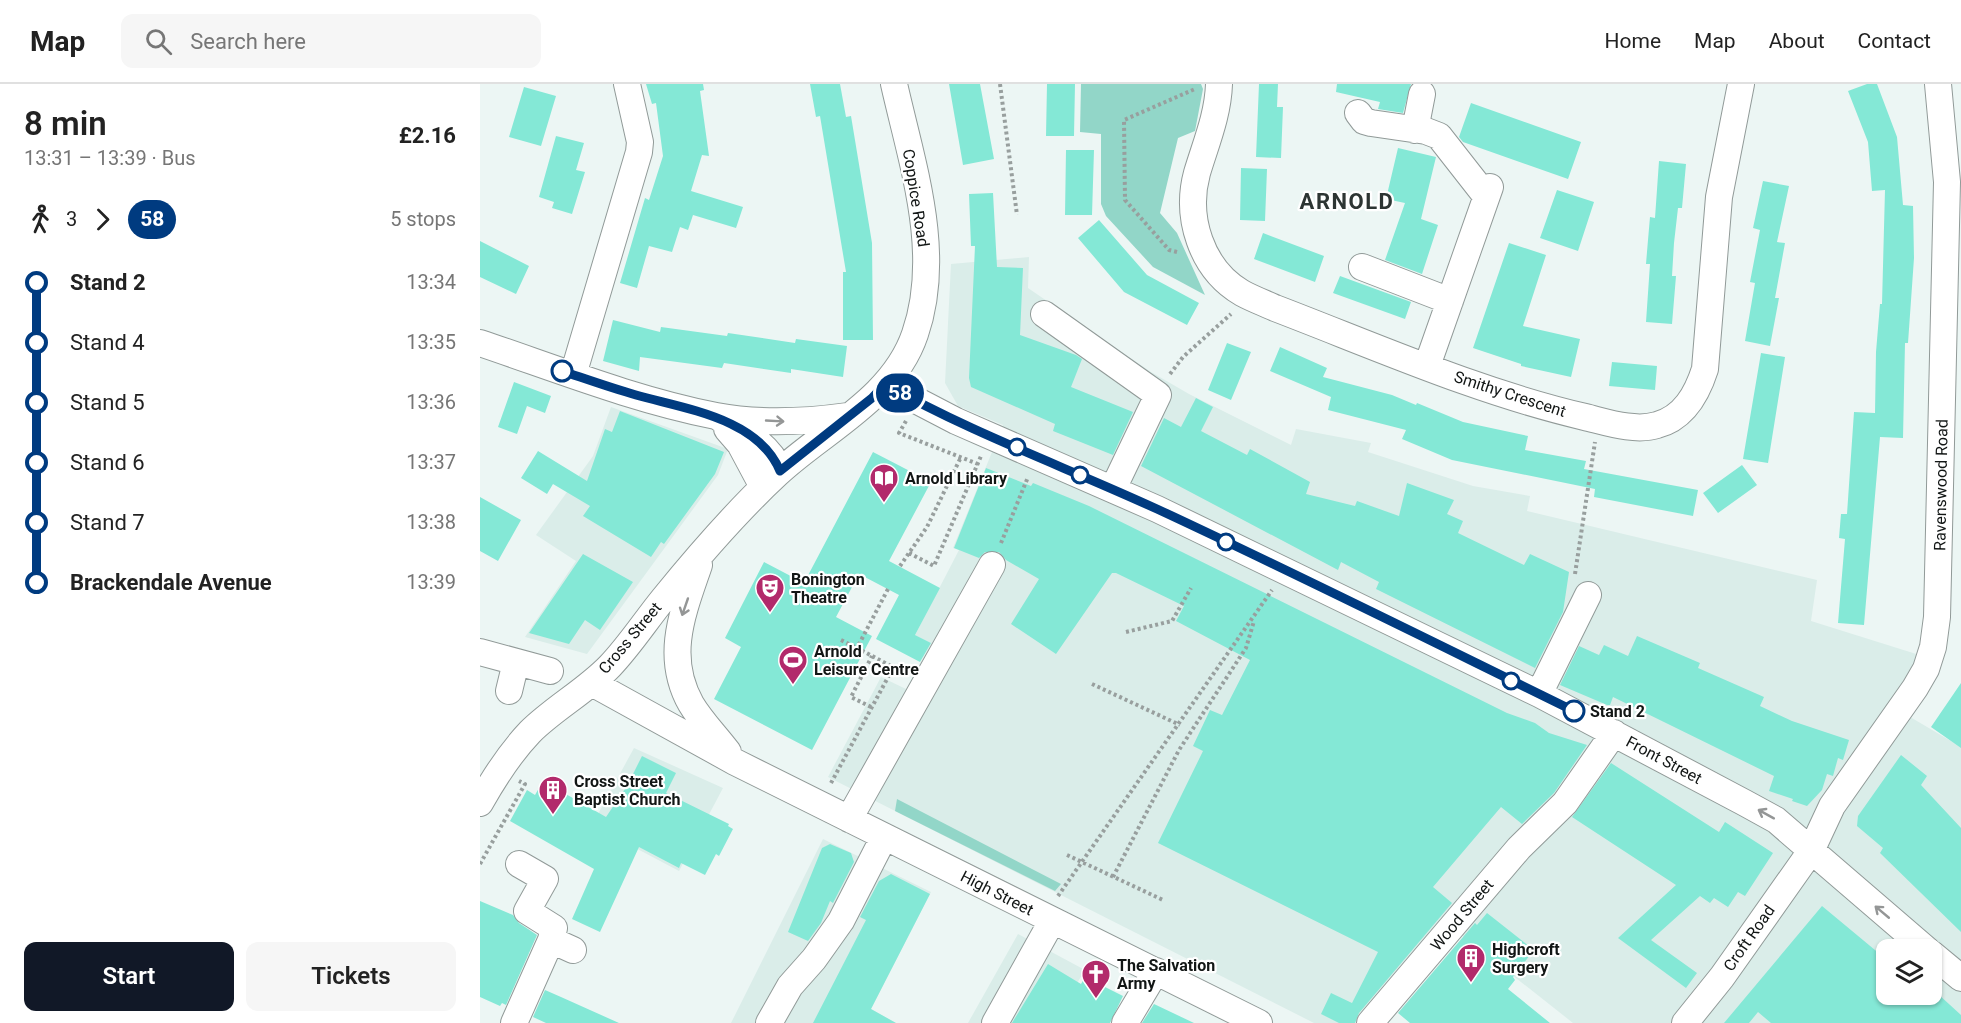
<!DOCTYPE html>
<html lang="en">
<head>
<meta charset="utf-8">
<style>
	body { margin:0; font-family:Roboto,sans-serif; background:#f6f6f6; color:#222; height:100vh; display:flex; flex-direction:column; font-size:22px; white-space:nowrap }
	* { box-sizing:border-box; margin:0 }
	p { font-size:20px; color:#767676 }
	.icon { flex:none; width:33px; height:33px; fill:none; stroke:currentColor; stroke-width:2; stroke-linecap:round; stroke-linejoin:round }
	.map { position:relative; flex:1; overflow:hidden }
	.sheet { display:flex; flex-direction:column; background:#fff; width:480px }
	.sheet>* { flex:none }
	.badge { padding:0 12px; border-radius:20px; font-size:21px; line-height:39px }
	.fabs { position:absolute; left:1396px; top:855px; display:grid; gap:12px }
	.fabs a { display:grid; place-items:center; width:66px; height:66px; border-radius:12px; background:#fff; box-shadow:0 2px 4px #0004; font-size:30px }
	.map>.badge { position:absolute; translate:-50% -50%; box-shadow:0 0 0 3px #fff }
	.legs { display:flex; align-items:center; gap:9px; height:66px; padding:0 24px; font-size:20px }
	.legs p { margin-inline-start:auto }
	.summary { display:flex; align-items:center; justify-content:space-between; height:102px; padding:0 24px }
	h1 { font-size:33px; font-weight:600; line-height:45px }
	.primary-button { display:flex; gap:12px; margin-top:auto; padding:12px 24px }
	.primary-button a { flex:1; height:69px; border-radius:12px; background:#111827; color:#fff; font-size:24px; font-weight:600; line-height:69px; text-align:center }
	.primary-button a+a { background:#f6f6f6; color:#222 }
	ul { padding:0 24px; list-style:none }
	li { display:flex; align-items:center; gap:21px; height:60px; font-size:22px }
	li i { display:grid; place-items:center; width:9px; height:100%; margin:0 8px; background:currentColor }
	li i::after { content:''; width:15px; height:15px; margin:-8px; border:4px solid; border-radius:50%; background:#fff }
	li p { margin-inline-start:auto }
	li:first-child i { background:linear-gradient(#0000 50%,currentColor 0) }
	li:last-child i { background:linear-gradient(currentColor 50%,#0000 0) }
	header { display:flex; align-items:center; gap:36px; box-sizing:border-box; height:84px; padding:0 30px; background:#fff; border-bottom:2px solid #e0e0e0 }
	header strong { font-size:28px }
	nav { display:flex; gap:33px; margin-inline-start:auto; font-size:21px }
	.search { width:420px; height:54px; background:#f6f6f6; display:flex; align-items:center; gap:15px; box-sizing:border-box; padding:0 21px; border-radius:12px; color:#767676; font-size:22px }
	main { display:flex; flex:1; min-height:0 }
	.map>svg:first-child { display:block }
	.built { fill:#daede9; fill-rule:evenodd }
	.green { fill:#92d6c8 }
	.building { fill:#84e8d6 }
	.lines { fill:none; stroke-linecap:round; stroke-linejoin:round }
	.minor-casing { stroke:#919a98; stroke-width:28 }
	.path { stroke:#989f9e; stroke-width:4; stroke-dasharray:3 3; stroke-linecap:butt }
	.minor { stroke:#fff; stroke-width:26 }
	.oneway { stroke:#949696 }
	.line-1-casing { stroke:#fff; stroke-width:14 }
	.line-1 { stroke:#003b80; stroke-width:9 }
	.stop-1-dot { fill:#fff; stroke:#003b80; stroke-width:3 }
	.labels { text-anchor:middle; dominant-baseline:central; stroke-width:4.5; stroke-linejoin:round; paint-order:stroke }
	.street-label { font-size:16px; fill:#121615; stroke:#fff }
	.poi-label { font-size:16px; font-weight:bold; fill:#121615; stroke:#fff; text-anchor:start }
	.stop-label { font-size:16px; font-weight:bold; fill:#121615; stroke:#fff; text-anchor:start }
	.district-label { font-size:22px; font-weight:bold; letter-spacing:1.5px; fill:#2d3533; stroke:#fff }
</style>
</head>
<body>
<header>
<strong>Map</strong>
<div class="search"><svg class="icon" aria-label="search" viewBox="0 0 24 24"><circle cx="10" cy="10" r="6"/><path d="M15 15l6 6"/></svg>Search here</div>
<nav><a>Home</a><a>Map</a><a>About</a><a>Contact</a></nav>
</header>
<main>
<section class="sheet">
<div class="summary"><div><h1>8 min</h1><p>13:31 – 13:39 · Bus</p></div><b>£2.16</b></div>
<div class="legs"><svg class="icon" aria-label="walk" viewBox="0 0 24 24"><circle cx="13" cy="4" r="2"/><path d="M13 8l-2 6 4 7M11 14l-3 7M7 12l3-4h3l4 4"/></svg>3<svg class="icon" aria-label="forward" viewBox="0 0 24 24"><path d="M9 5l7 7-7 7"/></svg><b class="badge" style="background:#003b80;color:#fff">58</b><p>5 stops</p></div>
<ul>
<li><i style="color:#003b80"></i><b>Stand 2</b><p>13:34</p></li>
<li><i style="color:#003b80"></i><span>Stand 4</span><p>13:35</p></li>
<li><i style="color:#003b80"></i><span>Stand 5</span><p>13:36</p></li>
<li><i style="color:#003b80"></i><span>Stand 6</span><p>13:37</p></li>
<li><i style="color:#003b80"></i><span>Stand 7</span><p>13:38</p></li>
<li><i style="color:#003b80"></i><b>Brackendale Avenue</b><p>13:39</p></li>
</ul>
<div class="primary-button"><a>Start</a><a>Tickets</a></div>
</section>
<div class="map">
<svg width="1481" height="939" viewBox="0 0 1481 939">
	<rect width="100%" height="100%" fill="#ecf6f4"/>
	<path class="built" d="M549,173L548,204L671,288L709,310L811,361L816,345L891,359L888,368L993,402L1050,412L1047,427L1337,496L1331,537L1449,574L1420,627L1481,663V939H1093L965,838L875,939H834L348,693L401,593L426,605L451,559L435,551L479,466L473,464L523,341L478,322L465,299L471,180ZM1407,866H1452V910H1407Z
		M131,323L248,365L238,391L107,570L45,553L96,477L56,451L113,372Z
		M154,664L243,704L199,787L112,741Z
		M343,755L451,808L391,925L416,939H251Z
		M538,850L605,886L573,939H488Z"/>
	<path class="green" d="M601,0H721L723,5L715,47L698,54L680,129L697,149L725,211L673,183L626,132L621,120V50L600,48Z
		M417,715L581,800L575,807L415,727Z"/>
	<path class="building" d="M166,0H223L224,6L220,7L229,72L222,71L211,107L263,123L256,144L213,131L208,146L200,143L192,168L169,162L157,204L140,199L165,114L169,116L183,72L176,19L172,20Z
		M330,0H360L366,33L371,32L392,159L393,256H363V188H366L340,32L336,33Z
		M469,0H500L514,75L483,81Z
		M567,0H595L594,52H566Z
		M779,0H798L797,23H803L801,74L776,73Z
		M857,0H931L923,29L898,25L900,18L856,8Z
		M1387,0H1397L1417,53L1423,121L1433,122L1434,174L1428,259H1425L1423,354L1400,353L1384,541L1358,539L1365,455L1359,454L1361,430H1367L1374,328L1395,329L1396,268L1400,220H1402L1405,106L1392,107L1388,58L1368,7Z
		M44,3L76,12L61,62L29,53Z
		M991,19L1101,58L1088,95L983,58L979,53Z
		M76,52L104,59L96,86L105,88L92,130L72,124L74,118L59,113Z
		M918,64L956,73L941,135L958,141L942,190L905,176L925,119L906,115Z
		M586,66H614L612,131H585Z
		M1179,77L1206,80L1202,124H1198L1194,159L1192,192H1196L1192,240L1166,238L1170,180H1166L1168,156L1170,133L1175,134Z
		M761,84L787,85L785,137L760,136Z
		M1283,97L1309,102L1297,158L1305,159L1295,214H1299L1290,262L1265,257L1275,199L1270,198L1280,146L1273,144Z
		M1077,106L1114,118L1098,167L1060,154Z
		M513,109L517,183L543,184L540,251L596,271L602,275L591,303L653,328L633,371L573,347L575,340L491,303L489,294L495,162H491L489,110Z
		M619,136L667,191L719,219L707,241L644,208L598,154Z
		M783,149L844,172L835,198L774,175Z
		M0,157L49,182L36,210L0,193Z
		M1029,159L1066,171L1043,242L1100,255L1091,293L1041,282V280L993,264Z
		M860,192L931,218L925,235L853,209Z
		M133,236L180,248L181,243L247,252L248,249L315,259L316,255L367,262L363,293L311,285V289L244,279L242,284L160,273L159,287L123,277Z
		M747,259L771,268L751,316L728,306Z
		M800,263L847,284L843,293L912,311L936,321L937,319L983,338L1048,352L1045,366L1106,377L1104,385L1218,406L1213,432L1114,413L1115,405L972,376L922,355L926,346L848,326L851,313L790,287Z
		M1281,269L1305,273L1288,379L1263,375Z
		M1132,278L1177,282L1175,306L1129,302Z
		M34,298L71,312L65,329L47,322L37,350L18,343Z
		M716,314L733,323L721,347L767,371L770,365L830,398L826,410L875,422L877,417L919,432L927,399L974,416L967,430L983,437L978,449L1044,481L1050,470L1089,488L1083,528L1055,584L896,505L899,498L861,478L858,486L661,382L684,334L701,343Z
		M140,327L244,368L235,390L184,460L181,458L171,473L103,432L110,422L73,400L67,410L41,394L58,367L107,397L125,345L132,348Z
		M393,368L451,398L409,477L460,504L435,551L451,559L440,578L396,555L419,511L379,490L356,533L392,552L332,666L234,615L261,563L245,554L284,478L324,499Z
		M1262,381L1277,401L1238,429L1223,409Z
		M506,384L551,402L553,399L609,422L1027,629L1055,639L1069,649L1107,661L1074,709L1042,740L1021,723L953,803L972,819L879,929L875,939H859L841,930L851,909L872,919L898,868L678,759L723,667L713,662L730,626L742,631L770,576L696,537L704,522L636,489H632L576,570L531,540L559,495L526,476L519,468H505L499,474L474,464Z
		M0,413L41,436L18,477L0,467Z
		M103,470L153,498L120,546L105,536L89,560L49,549Z
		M1157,552L1220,579L1218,584L1284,613L1280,622L1312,637L1369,656L1363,676L1358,674L1353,692L1347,690L1342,706L1327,722L1312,717L1313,715L1289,707L1294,692L1133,613L1130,621H1127L1080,601L1099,562L1119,571L1124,561L1148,572Z
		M1481,599V664L1451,643Z
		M1421,671L1447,692L1441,701L1481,744V848L1400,769L1403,764L1377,742L1378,732Z
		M162,672L196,689L186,709L249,740L248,742L253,745L239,772L236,770L225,791L201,779L199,784L159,763L120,848L92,835L114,785L30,737L47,706L55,711L63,697L126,733L147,702Z
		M1131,679L1239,748L1245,738L1293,769L1265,812L1258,808L1248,823L1234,814L1230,819L1220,812L1171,856L1217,889L1206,904L1138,854L1196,801L1092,733Z
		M350,760L371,769L374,778L353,819L350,817L341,839L328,857L308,848L342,764Z
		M411,790L450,810L391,925L416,939H333L386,836L380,833L399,797Z
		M0,817L33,831L39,839L57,851L26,921L22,919L20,922L0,913Z
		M1342,822L1407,876V910H1458L1481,931V939H1291L1278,928L1269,939H1244Z
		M1007,829L1054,866L1033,893L1035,896L1028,905L1070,939H930L918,929L995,839L997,841Z
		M568,880L601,900L605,893L643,912L630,939H532Z
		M65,906L81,913L139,939H66L53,933Z
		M674,920L714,939H662Z"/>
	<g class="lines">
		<g class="minor-casing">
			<path id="minor" d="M739,0C738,31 726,59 717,89C705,133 721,185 762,209C773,215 784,219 795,224C897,263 998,308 1105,333C1126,338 1155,348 1177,341C1204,334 1217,310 1225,285L1239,113L1261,0
				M878,29L884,37L891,39L946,47L959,52L1006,112
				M935,46L942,10
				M882,183L970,217
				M564,230L678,311L633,405
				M0,259C77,285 155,316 236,332C278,340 325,338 368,332
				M947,282L1010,103
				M93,291L159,68L160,58L147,0
				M405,300L476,337L677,425L1059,610L1265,719L1296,736L1447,866
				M241,335C265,349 289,360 300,387
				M247,345L260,360L283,403
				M219,481C203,528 184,572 211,620C221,637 236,652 248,668
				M0,568L70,587
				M112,599L255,678L779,939
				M29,607L36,578
				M1059,610L1108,511
				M0,719C14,694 30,669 50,648C74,624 106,607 130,582C150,561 166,536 184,514C219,471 256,428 297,390C344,346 413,315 435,250C463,169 432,80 414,0
				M369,735L512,481
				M39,780L65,795L47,827L74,844L71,856
				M1452,870L1481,894
				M34,939L71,856L93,866
				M289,939L310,902L334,875L361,837L404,753
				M515,939L572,837
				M645,939L676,887
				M890,939L1039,764L1085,719L1134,649
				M1205,939L1242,893L1331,767L1352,722L1435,604L1446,585L1453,563L1457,533L1467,98L1458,0"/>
		</g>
		<path class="path" d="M520,0L537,131
			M697,168L689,166L645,116L644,36L715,5
			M690,290L703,273L751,230
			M426,337L419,349L498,380
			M521,459L548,393
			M429,469L454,482L501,372
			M420,482L447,443L481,373
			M1095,490L1115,358
			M408,505L377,564L426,590
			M646,548L692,537L711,504
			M361,556L377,564
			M612,600L700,641
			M391,623L371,613L392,572
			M351,699L413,584
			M587,771L683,816
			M0,780L45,700L39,697
			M633,793L699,666L766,564L774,537
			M578,812L792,506"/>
		<use href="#minor" class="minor"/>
	</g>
	<defs><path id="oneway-shaft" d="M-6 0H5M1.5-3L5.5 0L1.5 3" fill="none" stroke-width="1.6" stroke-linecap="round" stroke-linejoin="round" transform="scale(1.5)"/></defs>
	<g class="oneway">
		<use href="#oneway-shaft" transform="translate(295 337) rotate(3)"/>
		<use href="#oneway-shaft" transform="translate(205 523) rotate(109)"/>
		<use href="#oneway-shaft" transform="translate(1286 730) rotate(-151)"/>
		<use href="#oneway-shaft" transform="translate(1402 828) rotate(-140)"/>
	</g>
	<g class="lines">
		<g class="line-1-casing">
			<path id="line-1" d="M82,287C106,295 131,304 156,311C205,325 278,334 300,387L392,314L405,300C491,349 586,383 677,425C817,490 955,559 1094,627"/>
		</g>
		<use href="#line-1" class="line-1"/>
	</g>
	<defs>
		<g id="library-pin" transform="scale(1.5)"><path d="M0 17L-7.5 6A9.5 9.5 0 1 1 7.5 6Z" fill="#b22a6b" stroke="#fff"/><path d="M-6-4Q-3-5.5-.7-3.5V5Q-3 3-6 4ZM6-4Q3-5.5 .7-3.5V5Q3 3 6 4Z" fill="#fff"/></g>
		<g id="theatre-pin" transform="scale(1.5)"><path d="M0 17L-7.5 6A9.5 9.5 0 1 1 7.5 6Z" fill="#b22a6b" stroke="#fff"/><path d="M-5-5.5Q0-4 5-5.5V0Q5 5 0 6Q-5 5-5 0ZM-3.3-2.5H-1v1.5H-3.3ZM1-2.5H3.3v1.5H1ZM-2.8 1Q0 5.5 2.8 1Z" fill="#fff"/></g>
		<g id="stadium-pin" transform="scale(1.5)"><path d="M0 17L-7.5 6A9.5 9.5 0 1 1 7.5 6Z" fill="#b22a6b" stroke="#fff"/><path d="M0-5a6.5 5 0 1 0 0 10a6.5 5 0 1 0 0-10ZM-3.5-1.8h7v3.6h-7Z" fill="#fff"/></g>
		<g id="building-pin" transform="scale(1.5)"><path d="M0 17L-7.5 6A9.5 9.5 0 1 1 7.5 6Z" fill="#b22a6b" stroke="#fff"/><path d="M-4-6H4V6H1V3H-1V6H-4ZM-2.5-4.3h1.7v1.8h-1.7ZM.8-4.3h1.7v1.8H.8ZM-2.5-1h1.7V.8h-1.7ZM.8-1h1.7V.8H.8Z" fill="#fff"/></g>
		<g id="church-pin" transform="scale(1.5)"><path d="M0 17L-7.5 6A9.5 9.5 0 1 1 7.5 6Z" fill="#b22a6b" stroke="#fff"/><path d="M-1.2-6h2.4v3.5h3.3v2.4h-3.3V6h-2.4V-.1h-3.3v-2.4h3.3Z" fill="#fff"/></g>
	</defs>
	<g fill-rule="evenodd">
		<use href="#library-pin" x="404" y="394"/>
		<use href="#theatre-pin" x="290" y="504"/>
		<use href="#stadium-pin" x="313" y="576"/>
		<use href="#building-pin" x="73" y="706"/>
		<use href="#building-pin" x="991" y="874"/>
		<use href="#church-pin" x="616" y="890"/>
	</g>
	<g class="stop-1-dot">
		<circle cx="82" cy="287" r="10"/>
		<circle cx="537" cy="363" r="8"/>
		<circle cx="600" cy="391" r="8"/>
		<circle cx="746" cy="458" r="8"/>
		<circle cx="1031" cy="597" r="8"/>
		<circle cx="1094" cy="627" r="10"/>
	</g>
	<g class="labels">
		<g class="street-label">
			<text transform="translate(436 114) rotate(81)">Coppice Road</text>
			<text transform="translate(1030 310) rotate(18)">Smithy Crescent</text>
			<text transform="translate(1461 401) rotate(-89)">Ravenswood Road</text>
			<text transform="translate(150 554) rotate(-50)">Cross Street</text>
			<text transform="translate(1184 676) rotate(28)">Front Street</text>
			<text transform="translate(517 809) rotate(27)">High Street</text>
			<text transform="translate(982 831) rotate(-50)">Wood Street</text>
			<text transform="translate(1269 854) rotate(-55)">Croft Road</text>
		</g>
		<g class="poi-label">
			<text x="425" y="394">Arnold Library</text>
			<text x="311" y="495">Bonington<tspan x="311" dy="18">Theatre</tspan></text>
			<text x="334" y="567">Arnold<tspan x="334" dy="18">Leisure Centre</tspan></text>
			<text x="94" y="697">Cross Street<tspan x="94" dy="18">Baptist Church</tspan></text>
			<text x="1012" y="865">Highcroft<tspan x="1012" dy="18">Surgery</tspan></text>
			<text x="637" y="881">The Salvation<tspan x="637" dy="18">Army</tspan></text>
		</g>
		<g class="stop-label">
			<text x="1110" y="627">Stand 2</text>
		</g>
		<g class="district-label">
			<text x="867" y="117">ARNOLD</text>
		</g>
	</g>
</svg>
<div class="fabs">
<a><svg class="icon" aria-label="layers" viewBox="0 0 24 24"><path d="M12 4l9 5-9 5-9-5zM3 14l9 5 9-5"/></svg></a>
</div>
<b class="badge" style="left:420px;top:309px;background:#003b80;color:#fff">58</b>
</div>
</main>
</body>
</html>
